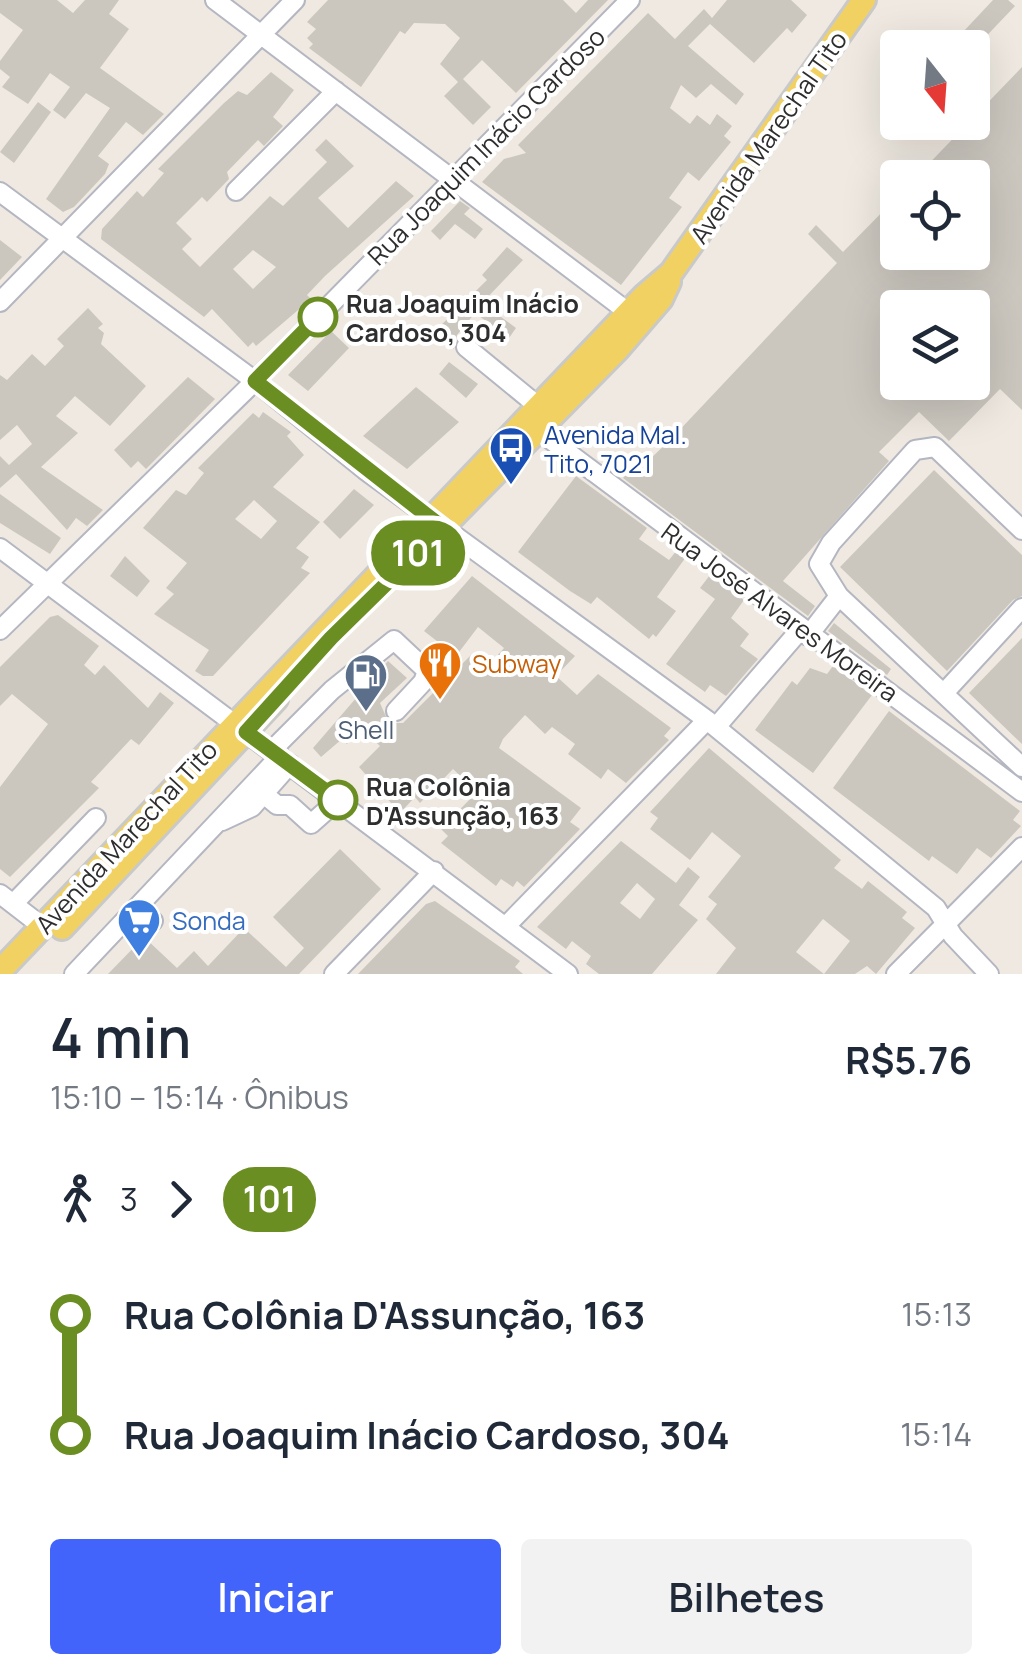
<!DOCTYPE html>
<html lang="pt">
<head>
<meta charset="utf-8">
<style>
	body { margin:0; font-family:Manrope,sans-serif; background:#f2f2f3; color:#1f2937; height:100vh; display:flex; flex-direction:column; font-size:38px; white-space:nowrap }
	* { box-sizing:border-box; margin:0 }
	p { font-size:32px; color:#747a83 }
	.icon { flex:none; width:55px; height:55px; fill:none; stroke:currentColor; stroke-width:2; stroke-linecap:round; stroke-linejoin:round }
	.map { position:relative; height:974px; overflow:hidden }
	.side { display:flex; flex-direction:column; background:#fff; flex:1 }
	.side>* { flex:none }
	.badge { padding:0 20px; border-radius:32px; font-size:35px; line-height:65px }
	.needle { width:65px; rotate:163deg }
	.controls { position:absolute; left:880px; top:30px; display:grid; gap:20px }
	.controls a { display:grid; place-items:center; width:110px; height:110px; border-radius:10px; background:#fff; box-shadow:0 10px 40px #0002; font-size:50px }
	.map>.badge { position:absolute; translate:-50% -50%; box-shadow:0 0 0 5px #fff }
	.legs { display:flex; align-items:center; gap:15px; height:110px; padding:0 50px; font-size:32px }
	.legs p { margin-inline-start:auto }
	.summary { display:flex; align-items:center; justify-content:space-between; height:170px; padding:0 50px }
	h1 { font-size:55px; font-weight:600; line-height:75px }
	.button { display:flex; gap:20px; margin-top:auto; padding:20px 50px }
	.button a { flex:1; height:115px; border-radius:10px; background:#4264fb; color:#fff; font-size:40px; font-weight:600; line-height:115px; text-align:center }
	.button a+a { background:#f2f2f3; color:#1f2937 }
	ul { padding:0 50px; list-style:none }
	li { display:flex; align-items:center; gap:35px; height:120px; font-size:38px }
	li i { display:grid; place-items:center; width:15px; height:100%; margin:0 12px; background:currentColor }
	li i::after { content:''; width:25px; height:25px; margin:-12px; border:8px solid; border-radius:50%; background:#fff }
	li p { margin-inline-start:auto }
	li:first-child i { background:linear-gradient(#0000 50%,currentColor 0) }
	li:last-child i { background:linear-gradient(currentColor 50%,#0000 0) }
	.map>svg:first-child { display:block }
	.building { fill:#cbc7bf; fill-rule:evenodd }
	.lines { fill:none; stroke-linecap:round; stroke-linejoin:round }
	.minor-casing { stroke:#b4b7c1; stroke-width:22 }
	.major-casing { stroke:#c9c9c9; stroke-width:28 }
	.minor { stroke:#fff; stroke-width:18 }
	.major { stroke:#f2d163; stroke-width:22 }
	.line-1-casing { stroke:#fff; stroke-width:22 }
	.line-1 { stroke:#6b8e23; stroke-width:15 }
	.stop-1-dot { fill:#fff; stroke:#6b8e23; stroke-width:5 }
	.labels { text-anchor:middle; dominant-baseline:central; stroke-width:8; stroke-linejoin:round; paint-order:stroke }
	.street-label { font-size:25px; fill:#2e2e2e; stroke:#fff }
	.stop-label { font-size:25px; font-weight:bold; fill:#2e2e2e; stroke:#fff; text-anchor:start }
	.transit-label { font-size:25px; fill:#164399; stroke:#fff; text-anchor:start }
	.food-label { font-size:25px; fill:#c56008; stroke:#fff; text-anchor:start }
	.service-label { font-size:25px; fill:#4e5e75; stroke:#fff }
	.shop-label { font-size:25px; fill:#366cbe; stroke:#fff; text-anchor:start }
</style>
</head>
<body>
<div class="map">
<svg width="1022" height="974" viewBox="0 0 1022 974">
	<rect width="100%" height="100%" fill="#efe9e1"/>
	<path class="building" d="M0,0H57L73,13L85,0H119L109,14L129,29L100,68L164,114L143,135L126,122L98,156L109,164L105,174L74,207L63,212L46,199L110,108L86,93L65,119L53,110L70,87L50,73L28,104L2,87L10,77L0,69V61L23,30L0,13Z
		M328,0H563L576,13L588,0H608L516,93L482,60L463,79L491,107L473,125L444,96L458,82L440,64L460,38L445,24L414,23L405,34L400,31L361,87L309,48L313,44L307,38L316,29L307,22Z
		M727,0H791L807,15L792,33L787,28L754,63L710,24L688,46L744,94L736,105L711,84L696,98L681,85L670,108L690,124L697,115L710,125L717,114L732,126L724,136L731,142L699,181L688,172L669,198L682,207L621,285L482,182L504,159L526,153L518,145L648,13L675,39L704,9L712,18Z
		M993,0H1008L1015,6L975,48H948Z
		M1022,67V410L1000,389L949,441L919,412L879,452L889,461L783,581L815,606L808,616L623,478L643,456L648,461L672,438L837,263L808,234L816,225L843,252L898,196V252H972V178H915ZM911,302L916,308H972V382H898V308Z
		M271,72L294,90L273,117L283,126L264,146L258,140L227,172L229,179L207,202L202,197L176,223L192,239L182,249L200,267L270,196L283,206L327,162L315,150L326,139L354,166L318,198L348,228L396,181L414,196L325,276L307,295L311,299L256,346L253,342L248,347L212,309L204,317L101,239L102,229L137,191L143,197L164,173L158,169L224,103L238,91L247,95ZM253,250L276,267L253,289L233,269Z
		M38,102L51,112L14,163L0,152Z
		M460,201L470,208L464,214L483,229L475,239L455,224L440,240L431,231Z
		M0,240L22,257L0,280Z
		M507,247L523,260L482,303L516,328L509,338L475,313L457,335L454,349L434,332L487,280L482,275Z
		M88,308L103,324L98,328L104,333L101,344L146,386L110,426L75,396L56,416L78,433L41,467L103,510L87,526L76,518L67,530L16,474L0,488V456L9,465L32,444L17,425L0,440V375L7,380L32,354L45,366L64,346L57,339Z
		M331,331L349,348L308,391L288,375Z
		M449,362L478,384L466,398L439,374Z
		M188,377L215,399L146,469L138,461L131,468L114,450Z
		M416,387L459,422L407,469L363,436Z
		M263,412L291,432L287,436L304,455L273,487L320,522L296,548L309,557L301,568L310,573L213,676H203L195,671L209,650L154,614L174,594L166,588L187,563L143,528L176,490L186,495L204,473L198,468L253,413L259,418ZM254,500L277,521L261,539L235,519Z
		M934,470L1022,555V596L1013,600L947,671L840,567Z
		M576,476L647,528L639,539L669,560L677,550L686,557L657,597L676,611L656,637L653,634L649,639L597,597L591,604L570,591L518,552Z
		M354,489L374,505L340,539L323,522Z
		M0,494L61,538L50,554L0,523Z
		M125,556L150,581L137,597L110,576Z
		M710,575L744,600L731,618L749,634L740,646L758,659L726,696L710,685L705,692L666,664L715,599L700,588Z
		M472,576L575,656L556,676L577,695L598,674L671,728L664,736L669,740L626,783L608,769L601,779L568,754L575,744L552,727L545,734L525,715L503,739L499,748L581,808L570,822L580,829L524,887L517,881L513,887L501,879L496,886L441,843L448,836L441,829L470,799L466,795L473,788L453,769L420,803L415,797L400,813L359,767L380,746L361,728L347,744L342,739L321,757L313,748L388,661L407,678L380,703L387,719L394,723H403L472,654L488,666L504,648L478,627L456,656L424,631Z
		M58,615L99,646L84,665L95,675L104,665L148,708L160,692L174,703L139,745L131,739L91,782L99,788L10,877L0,869V787L48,724L12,694L0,706V667L50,617Z
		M834,623L891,669L887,675L828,631Z
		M1022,638V744L969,693Z
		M833,666L872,695L813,773L755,730L792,681L797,685L810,668L827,674Z
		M889,711L1020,811L1013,820L1021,826L991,858L977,848L957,874L932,856L929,861L833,788Z
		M709,748L841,860L834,868L862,889L868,881L907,912L902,918L915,928L876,974L867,966L855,974H824L850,941L823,919L796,952L824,974H716L736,948L706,919L717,904L708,897L741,856L712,832L690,860L650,829L658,818L650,812Z
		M621,841L676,883L688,867L700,877L679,905L698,920L652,974H599L586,964L591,956L572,941L566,949L537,927ZM637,883L655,899L640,919L620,903Z
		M340,849L381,889L299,974H108L144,937L177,968L194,951L208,966L244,928L286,967L304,948L273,917Z
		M435,901L520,961L515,967L523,974H358L426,904Z"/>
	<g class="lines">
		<g class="minor-casing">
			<path id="minor" d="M215,0L628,312
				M236,191L336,91
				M0,192L255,381L365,470L707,720L936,908L953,936L989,974
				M0,302L295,0
				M466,347L538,406
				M539,431L1022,792
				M1022,530L935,447L915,450L831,543L819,564L839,596L1022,767
				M0,548L568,974
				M0,630L255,381L630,0
				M808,636L839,596
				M944,693L1022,608
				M716,727L800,630
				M271,751L332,690L394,640L427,671L423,682L396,711
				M265,795L277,805H290L311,824L338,800
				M222,821L252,807L290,764
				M0,894L43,927
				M13,904L96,818
				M136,909L153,921
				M507,925L707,720
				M74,974L280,756
				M334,974L434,871
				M896,974L1022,847"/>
		</g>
		<g class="major-casing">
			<path id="major" d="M416,554L616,351L661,299L669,282
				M62,928L276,699
				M0,971L644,296L671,273L864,0"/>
		</g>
		<use href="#minor" class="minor"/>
		<use href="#major" class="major"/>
	</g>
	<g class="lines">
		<g class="line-1-casing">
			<path id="line-1" d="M318,317L255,381L443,528L331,638L246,732L338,800"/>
		</g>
		<use href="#line-1" class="line-1"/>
	</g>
	<defs>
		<g id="bus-pin" transform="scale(2.25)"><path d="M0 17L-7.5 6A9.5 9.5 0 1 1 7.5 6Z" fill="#1a4fb4" stroke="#fff"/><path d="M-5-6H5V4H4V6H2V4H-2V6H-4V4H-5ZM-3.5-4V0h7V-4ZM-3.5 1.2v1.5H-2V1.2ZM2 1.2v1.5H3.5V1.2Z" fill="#fff"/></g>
		<g id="restaurant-pin" transform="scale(2.25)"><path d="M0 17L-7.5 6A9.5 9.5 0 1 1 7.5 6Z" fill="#e8710a" stroke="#fff"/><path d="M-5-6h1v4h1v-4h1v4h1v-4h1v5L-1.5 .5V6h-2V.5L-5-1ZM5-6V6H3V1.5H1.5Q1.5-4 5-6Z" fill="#fff"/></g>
		<g id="fuel-pin" transform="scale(2.25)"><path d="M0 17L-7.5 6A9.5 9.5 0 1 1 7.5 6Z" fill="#5c6f8a" stroke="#fff"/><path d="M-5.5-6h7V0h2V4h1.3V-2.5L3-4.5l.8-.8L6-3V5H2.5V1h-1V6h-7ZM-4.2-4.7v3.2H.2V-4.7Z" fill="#fff"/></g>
		<g id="supermarket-pin" transform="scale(2.25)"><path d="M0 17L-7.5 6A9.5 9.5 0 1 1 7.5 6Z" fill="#3f7fe0" stroke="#fff"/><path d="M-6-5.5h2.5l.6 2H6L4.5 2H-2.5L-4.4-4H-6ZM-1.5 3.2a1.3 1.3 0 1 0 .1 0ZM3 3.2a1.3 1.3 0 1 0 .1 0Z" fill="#fff"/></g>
	</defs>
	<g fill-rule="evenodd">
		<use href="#bus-pin" x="511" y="448"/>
		<use href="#restaurant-pin" x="440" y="663"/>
		<use href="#fuel-pin" x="366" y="675"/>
		<use href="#supermarket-pin" x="139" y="920"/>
	</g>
	<g class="stop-1-dot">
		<circle cx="318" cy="317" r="18"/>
		<circle cx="338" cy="800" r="18"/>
	</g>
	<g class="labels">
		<g class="street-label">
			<text transform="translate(768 137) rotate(-55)">Avenida Marechal Tito</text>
			<text transform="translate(486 146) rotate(-45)">Rua Joaquim Inácio Cardoso</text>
			<text transform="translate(780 612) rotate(36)">Rua José Alvares Moreira</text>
			<text transform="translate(126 837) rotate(-47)">Avenida Marechal Tito</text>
		</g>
		<g class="stop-label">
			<text x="346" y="303">Rua Joaquim Inácio<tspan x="346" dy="29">Cardoso, 304</tspan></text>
			<text x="366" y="786">Rua Colônia<tspan x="366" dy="29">D'Assunção, 163</tspan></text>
		</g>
		<g class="transit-label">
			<text x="544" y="434">Avenida Mal.<tspan x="544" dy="29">Tito, 7021</tspan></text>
		</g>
		<g class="food-label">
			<text x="472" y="663">Subway</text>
		</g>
		<g class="service-label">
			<text x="366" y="729">Shell</text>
		</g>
		<g class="shop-label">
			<text x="172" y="920">Sonda</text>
		</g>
	</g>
</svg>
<div class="controls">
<a><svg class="needle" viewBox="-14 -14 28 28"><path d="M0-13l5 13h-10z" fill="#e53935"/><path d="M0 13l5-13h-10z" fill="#747a83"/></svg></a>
<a><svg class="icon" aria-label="locate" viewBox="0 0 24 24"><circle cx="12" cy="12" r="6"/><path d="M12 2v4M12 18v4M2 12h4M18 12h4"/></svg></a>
<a><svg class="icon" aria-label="layers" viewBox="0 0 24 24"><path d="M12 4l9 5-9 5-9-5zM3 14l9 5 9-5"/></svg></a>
</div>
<b class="badge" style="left:418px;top:553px;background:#6b8e23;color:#fff">101</b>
</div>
<section class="side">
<div class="summary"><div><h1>4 min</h1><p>15:10 – 15:14 · Ônibus</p></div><b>R$5.76</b></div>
<div class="legs"><svg class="icon" aria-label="walk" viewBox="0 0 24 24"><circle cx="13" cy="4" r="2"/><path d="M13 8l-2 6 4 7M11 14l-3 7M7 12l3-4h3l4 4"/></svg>3<svg class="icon" aria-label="forward" viewBox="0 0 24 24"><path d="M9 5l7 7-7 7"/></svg><b class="badge" style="background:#6b8e23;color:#fff">101</b></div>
<ul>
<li><i style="color:#6b8e23"></i><b>Rua Colônia D'Assunção, 163</b><p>15:13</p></li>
<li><i style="color:#6b8e23"></i><b>Rua Joaquim Inácio Cardoso, 304</b><p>15:14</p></li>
</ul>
<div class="button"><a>Iniciar</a><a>Bilhetes</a></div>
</section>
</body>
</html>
